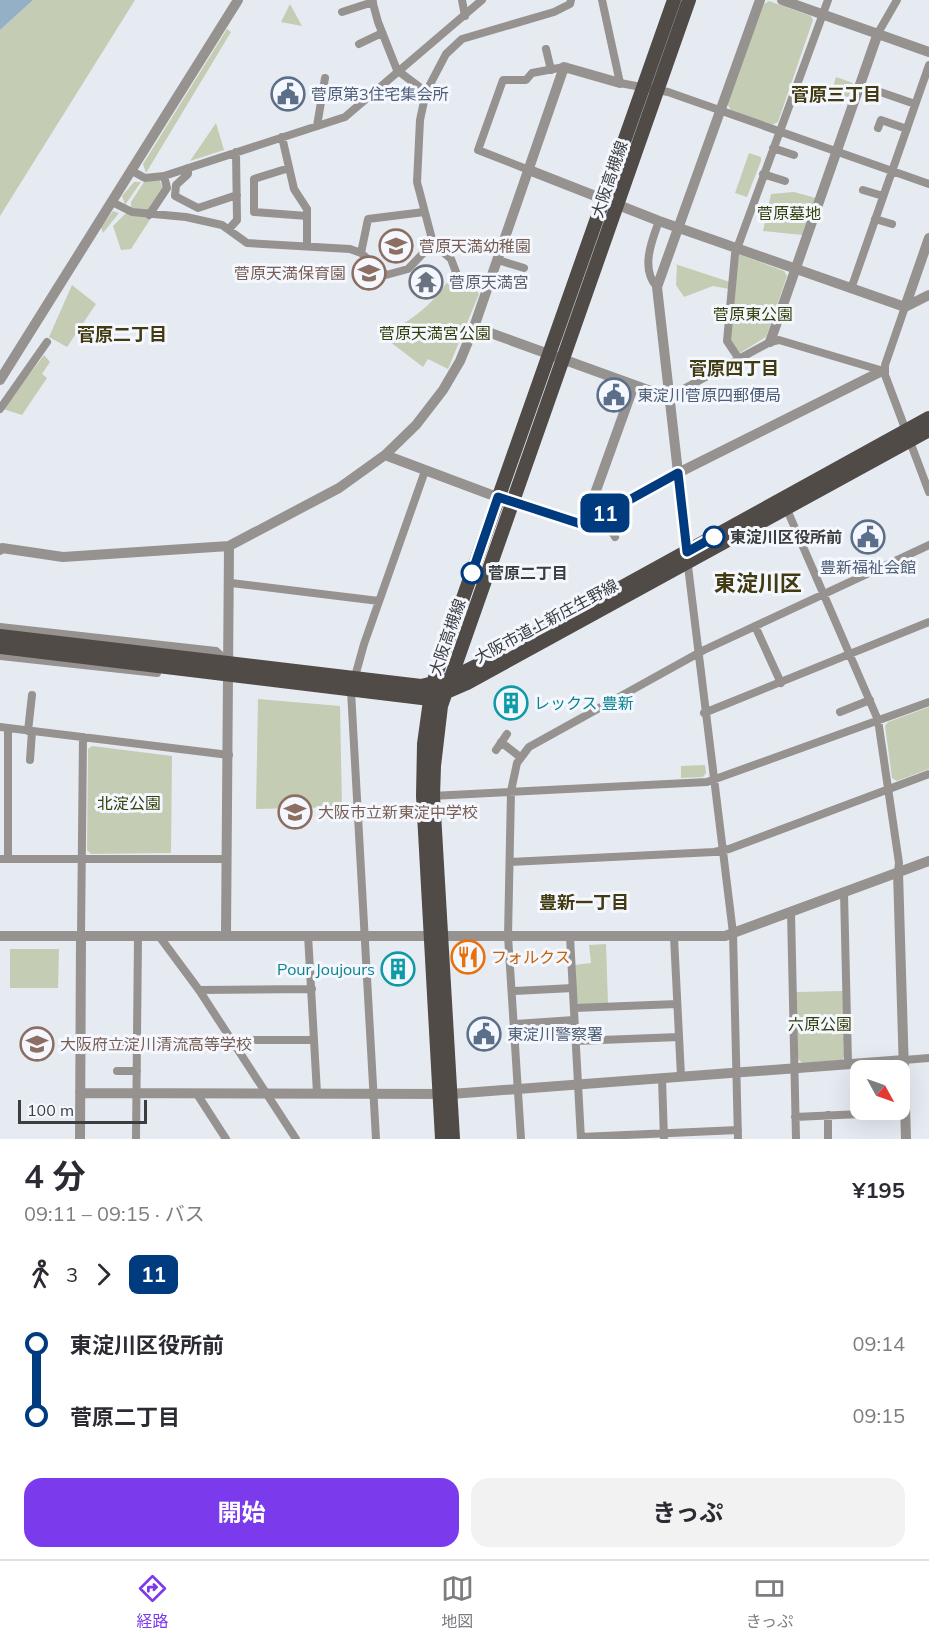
<!DOCTYPE html>
<html lang="ja">
<head>
<meta charset="utf-8">
<style>
	body { margin:0; font-family:Mulish,"Noto Sans JP",sans-serif; background:#f2f2f3; color:#2b2b33; height:100vh; display:flex; flex-direction:column; font-size:22px; white-space:nowrap }
	* { box-sizing:border-box; margin:0 }
	p { font-size:20px; color:#7c7c81 }
	.icon { flex:none; width:33px; height:33px; fill:none; stroke:currentColor; stroke-width:2; stroke-linecap:round; stroke-linejoin:round }
	.map { position:relative; height:1139px; overflow:hidden }
	.drawer { display:flex; flex-direction:column; background:#fff; flex:1 }
	.drawer>* { flex:none }
	.badge { padding:0 12px; border-radius:9px; font-size:21px; line-height:39px }
	.needle { width:39px; rotate:130deg }
	.buttons { position:absolute; left:850px; top:1060px; display:grid; gap:12px }
	.buttons a { display:grid; place-items:center; width:60px; height:60px; border-radius:12px; background:#fff; box-shadow:0 6px 24px #0002; font-size:30px }
	.scale { position:absolute; left:18px; bottom:15px; width:129px; box-sizing:border-box; padding-left:6px; border:3px solid #3b3d3f; border-top:0; font-size:16px; line-height:21px; white-space:nowrap; color:#3b3d3f; -webkit-text-stroke:4px #f4f8fe; paint-order:stroke }
	.map>.badge { position:absolute; translate:-50% -50%; box-shadow:0 0 0 3px #fff }
	.legs { display:flex; align-items:center; gap:9px; height:66px; padding:0 24px; font-size:20px }
	.legs p { margin-inline-start:auto }
	.head { display:flex; align-items:center; justify-content:space-between; height:102px; padding:0 24px }
	h1 { font-size:33px; font-weight:700; line-height:45px }
	.cta { display:flex; gap:12px; margin-top:auto; padding:12px 24px }
	.cta a { flex:1; height:69px; border-radius:18px; background:#7c3aed; color:#fff; font-size:24px; font-weight:700; line-height:69px; text-align:center }
	.cta a+a { background:#f2f2f3; color:#2b2b33 }
	ul { padding:0 24px; list-style:none }
	li { display:flex; align-items:center; gap:21px; height:72px; font-size:22px }
	li i { display:grid; place-items:center; width:9px; height:100%; margin:0 8px; background:currentColor }
	li i::after { content:''; width:15px; height:15px; margin:-8px; border:4px solid; border-radius:50%; background:#fff }
	li p { margin-inline-start:auto }
	li:first-child i { background:linear-gradient(#0000 50%,currentColor 0) }
	li:last-child i { background:linear-gradient(currentColor 50%,#0000 0) }
	.tabs { display:flex; justify-content:space-around; align-items:center; height:84px; border-top:2px solid #e1e1e2; background:#fff; font-size:16px; color:#7c7c81 }
	.tabs a { display:grid; justify-items:center; gap:3px }
	.tabs .on { color:#7c3aed }
	.map>svg:first-child { display:block }
	.green { fill:#c5ccb4 }
	.water { fill:#93b0c6 }
	.lines { fill:none; stroke-linecap:round; stroke-linejoin:round }
	.minor { stroke:#969290; stroke-width:8 }
	.tertiary { stroke:#969290; stroke-width:10 }
	.primary { stroke:#514b48; stroke-width:14 }
	.line-1-casing { stroke:#fff; stroke-width:14 }
	.line-1 { stroke:#003b80; stroke-width:9 }
	.stop-1-dot { fill:#fff; stroke:#003b80; stroke-width:3 }
	.labels { text-anchor:middle; dominant-baseline:central; stroke-width:6; stroke-linejoin:round; paint-order:stroke }
	.service-label { font-size:16px; fill:#4e5e75; stroke:#f4f8fe; text-anchor:start }
	.street-label { font-size:16px; fill:#3b3d3f; stroke:#f4f8fe }
	.park-label { font-size:16px; fill:#34400b; stroke:#f4f8fe }
	.education-label { font-size:16px; fill:#785e54; stroke:#f4f8fe; text-anchor:start }
	.worship-label { font-size:16px; fill:#5b616d; stroke:#f4f8fe; text-anchor:start }
	.stop-label { font-size:16px; font-weight:bold; fill:#3b3d3f; stroke:#f4f8fe; text-anchor:start }
	.culture-label { font-size:16px; fill:#0d838f; stroke:#f4f8fe; text-anchor:start }
	.food-label { font-size:16px; fill:#c56008; stroke:#f4f8fe; text-anchor:start }
	.neighbourhood-label { font-size:18px; font-weight:bold; fill:#423a10; stroke:#f4f8fe }
	.district-label { font-size:22px; font-weight:bold; fill:#423a10; stroke:#f4f8fe }
</style>
</head>
<body>
<div class="map">
<svg width="929" height="1139" viewBox="0 0 929 1139">
	<rect width="100%" height="100%" fill="#e6ebf2"/>
	<path class="green" d="M33,0H135L0,216V30Z
		M769,1L811,16L813,20L778,122L772,125L731,110L727,104L764,4Z
		M290,4L302,26L281,22Z
		M227,29L231,32L146,173L143,164Z
		M836,77L853,83L847,102L842,101L841,105L833,102L834,97L830,96Z
		M216,123L224,150L190,161Z
		M749,153L761,157V161L747,197L735,193Z
		M159,179L163,188L149,211L131,209V202L144,182Z
		M134,182H141L125,205L122,196Z
		M794,192L816,198L803,235L763,231L771,194Z
		M113,211L119,213L103,233L101,227Z
		M127,212L151,218L131,249L121,250L113,226Z
		M606,215V216L562,340H561Z
		M738,254L784,271L787,276L766,337L740,353L730,340Z
		M672,263L730,282L729,289L713,286L684,297L676,285L677,265Z
		M453,271L456,282L476,290L479,294L448,369L428,359L423,367L381,335C409,324 440,300 453,271Z
		M72,285L96,304L67,347L49,337Z
		M44,355L50,362L42,374L47,378L22,415L3,409Z
		M258,699L340,706L342,807L256,809Z
		M929,707V769L897,781L892,778L885,726L888,722Z
		M92,746L172,756L171,853L91,854L87,850L88,749Z
		M705,765L706,773L703,777L681,778V766Z
		M606,944L608,1004L580,1005L577,1002L575,965L591,963L589,945Z
		M10,949H59L58,988H10Z
		M843,991L845,1056L842,1060L802,1063L798,1059L796,992Z"/>
	<path class="water" d="M0,0H33L0,30Z"/>
	<g class="lines">
		<path class="minor" d="M372,0L378,22L397,70L426,92L420,120L417,182L433,243L451,259L459,280L488,288
			M462,0L465,16
			M602,0L620,83L668,92L929,184
			M342,12L373,2
			M878,33L897,0
			M359,44L382,33
			M546,49L551,70
			M860,85L915,104
			M426,92L446,54L462,39L554,12L570,4L571,0
			M317,126L325,78
			M878,128L881,120L907,129
			M282,137L294,189L307,209V246
			M773,148L794,155
			M188,168V174L176,185L175,196L198,208L237,195
			M289,168L254,179V212L307,216
			M529,170L478,150L503,80H526L532,73L564,67
			M132,171L145,178L164,176L345,117L482,0
			M763,174L785,181
			M863,190L883,196
			M112,202L132,212L186,217L222,225L247,243L350,249L361,253L386,275L408,269L433,243
			M149,215L167,188L164,176
			M875,219L892,224
			M229,229L237,220L236,152
			M361,253L368,219L424,212
			M498,260L524,268
			M657,287C640,269 652,240 659,221
			M851,289L929,65
			M905,307L885,365V375L929,492
			M739,359L727,341L735,254L828,0
			M669,394L678,392L770,342L779,340L880,370
			M0,409L47,342
			M785,505L878,720L899,863L898,872
			M602,515L615,537
			M687,558L733,933L738,1139
			M231,583L379,601
			M755,626L781,683
			M0,627L216,651L228,662
			M0,656L157,673
			M840,712L870,700
			M704,713L929,622
			M0,727L229,755
			M28,731L32,695
			M501,742L520,757
			M496,750L507,734
			M30,760L32,731
			M431,796L707,782L929,702
			M0,859H227
			M8,859V728
			M510,862L714,852L729,849L929,774
			M844,892L848,1063
			M791,912L796,1139
			M308,935L317,1093
			M81,936L83,737
			M159,936L199,990L296,1139
			M570,937L581,1139
			M674,937L681,1076
			M199,990L312,989
			M514,991L573,988
			M574,1008L677,1004
			M515,1024L574,1020
			M233,1040H314
			M575,1041L679,1037
			M80,1044H137
			M904,1060L929,1058
			M117,1071H137
			M662,1078L664,1139
			M197,1094L226,1139
			M795,1117L905,1112
			M581,1137L738,1130
			M136,1139L138,936
			M376,1139L351,691L364,644L425,471
			M521,1139L508,936L511,791L517,763L529,747L704,650L929,545
			M828,1139V1115"/>
		<path class="tertiary" d="M782,0L929,52
			M529,170L659,221L905,307L929,295
			M905,307L929,238
			M474,327L659,394H669
			M770,342L878,33
			M0,380L238,0
			M385,455L489,494L584,524L672,476L884,370
			M584,524L634,385
			M0,550L2,548L63,557L229,546L339,488L385,455L416,425L443,390L460,361L474,327L564,67L620,83
			M687,552L657,287L760,0
			M898,872L906,1139
			M226,935L229,546
			M0,936H725L929,861
			M80,1093L451,1094L904,1060
			M80,1139L81,936"/>
		<path class="primary" d="M0,636L421,686L450,679L498,655
			M528,639L929,418
			M0,647L430,699L467,683L929,430
			M442,1139L423,796L424,744L432,686L674,0
			M453,1139L433,796L434,766L441,706L689,0"/>
	</g>
	<g class="lines">
		<g class="line-1-casing">
			<path id="line-1" d="M472,573L498,497L584,525L678,473L687,552L714,537"/>
		</g>
		<use href="#line-1" class="line-1"/>
	</g>
	<defs>
		<g id="civic-ring" transform="scale(1.725)"><circle r="9.5" fill="#f4f8fe" stroke="#5c6f8a" stroke-width="1.5"/><path d="M-.6-6.5H3V-4.5H.6V-3L4-1V1h2V6H-6V1h2V-1L-.6-3ZM-1.2 2.5V6h2.4V2.5Z" fill="#5c6f8a"/></g>
		<g id="school-ring" transform="scale(1.725)"><circle r="9.5" fill="#f4f8fe" stroke="#8d6e63" stroke-width="1.5"/><path d="M0-5L7-2L0 1L-7-2ZM-4 1L0 2.5L4 1V4Q0 6-4 4Z" fill="#8d6e63"/></g>
		<g id="temple-ring" transform="scale(1.725)"><circle r="9.5" fill="#f4f8fe" stroke="#6b7280" stroke-width="1.5"/><path d="M0-6L5-2H3V0L6.5 2.5H4V6H1.5V3h-3V6H-4V2.5H-6.5L-3 0V-2H-5Z" fill="#6b7280"/></g>
		<g id="building-ring" transform="scale(1.725)"><circle r="9.5" fill="#f4f8fe" stroke="#0f9aa8" stroke-width="1.5"/><path d="M-4-6H4V6H1V3H-1V6H-4ZM-2.5-4.3h1.7v1.8h-1.7ZM.8-4.3h1.7v1.8H.8ZM-2.5-1h1.7V.8h-1.7ZM.8-1h1.7V.8H.8Z" fill="#0f9aa8"/></g>
		<g id="restaurant-ring" transform="scale(1.725)"><circle r="9.5" fill="#f4f8fe" stroke="#e8710a" stroke-width="1.5"/><path d="M-5-6h1v4h1v-4h1v4h1v-4h1v5L-1.5 .5V6h-2V.5L-5-1ZM5-6V6H3V1.5H1.5Q1.5-4 5-6Z" fill="#e8710a"/></g>
	</defs>
	<g fill-rule="evenodd">
		<use href="#civic-ring" x="288" y="94"/>
		<use href="#school-ring" x="396" y="246"/>
		<use href="#school-ring" x="369" y="273"/>
		<use href="#temple-ring" x="426" y="282"/>
		<use href="#civic-ring" x="614" y="395"/>
		<use href="#civic-ring" x="868" y="537"/>
		<use href="#building-ring" x="511" y="703"/>
		<use href="#school-ring" x="295" y="812"/>
		<use href="#restaurant-ring" x="468" y="957"/>
		<use href="#building-ring" x="398" y="969"/>
		<use href="#civic-ring" x="484" y="1034"/>
		<use href="#school-ring" x="37" y="1044"/>
	</g>
	<g class="stop-1-dot">
		<circle cx="714" cy="537" r="10"/>
		<circle cx="472" cy="573" r="10"/>
	</g>
	<g class="labels">
		<g class="service-label">
			<text x="311" y="94">菅原第3住宅集会所</text>
			<text x="637" y="395">東淀川菅原四郵便局</text>
			<text x="868" y="567" text-anchor="middle">豊新福祉会館</text>
			<text x="507" y="1034">東淀川警察署</text>
		</g>
		<g class="street-label">
			<text transform="translate(609 179) rotate(-71)">大阪高槻線</text>
			<text transform="translate(546 621) rotate(-28)">大阪市道上新庄生野線</text>
			<text transform="translate(447 637) rotate(-71)">大阪高槻線</text>
		</g>
		<g class="park-label">
			<text x="789" y="213">菅原墓地</text>
			<text x="753" y="314">菅原東公園</text>
			<text x="435" y="333">菅原天満宮公園</text>
			<text x="129" y="803">北淀公園</text>
			<text x="820" y="1024">六原公園</text>
		</g>
		<g class="education-label">
			<text x="419" y="246">菅原天満幼稚園</text>
			<text x="346" y="273" text-anchor="end">菅原天満保育園</text>
			<text x="318" y="812">大阪市立新東淀中学校</text>
			<text x="60" y="1044">大阪府立淀川清流高等学校</text>
		</g>
		<g class="worship-label">
			<text x="449" y="282">菅原天満宮</text>
		</g>
		<g class="stop-label">
			<text x="730" y="537">東淀川区役所前</text>
			<text x="488" y="573">菅原二丁目</text>
		</g>
		<g class="culture-label">
			<text x="534" y="703">レックス 豊新</text>
			<text x="375" y="969" text-anchor="end">Pour Joujours</text>
		</g>
		<g class="food-label">
			<text x="491" y="957">フォルクス</text>
		</g>
		<g class="neighbourhood-label">
			<text x="836" y="94">菅原三丁目</text>
			<text x="122" y="334">菅原二丁目</text>
			<text x="734" y="368">菅原四丁目</text>
			<text x="584" y="902">豊新一丁目</text>
		</g>
		<g class="district-label">
			<text x="758" y="583">東淀川区</text>
		</g>
	</g>
</svg>
<div class="buttons">
<a><svg class="needle" viewBox="-14 -14 28 28"><path d="M0-13l5 13h-10z" fill="#e53935"/><path d="M0 13l5-13h-10z" fill="#7c7c81"/></svg></a>
</div>
<div class="scale">100 m</div>
<b class="badge" style="left:605px;top:513px;background:#003b80;color:#fff">11</b>
</div>
<section class="drawer">
<div class="head"><div><h1>4 分</h1><p>09:11 – 09:15 · バス</p></div><b>¥195</b></div>
<div class="legs"><svg class="icon" aria-label="walk" viewBox="0 0 24 24"><circle cx="13" cy="4" r="2"/><path d="M13 8l-2 6 4 7M11 14l-3 7M7 12l3-4h3l4 4"/></svg>3<svg class="icon" aria-label="forward" viewBox="0 0 24 24"><path d="M9 5l7 7-7 7"/></svg><b class="badge" style="background:#003b80;color:#fff">11</b></div>
<ul>
<li><i style="color:#003b80"></i><b>東淀川区役所前</b><p>09:14</p></li>
<li><i style="color:#003b80"></i><b>菅原二丁目</b><p>09:15</p></li>
</ul>
<div class="cta"><a>開始</a><a>きっぷ</a></div>
</section>
<nav class="tabs">
<a class="on"><svg class="icon" aria-label="directions" viewBox="0 0 24 24"><path d="M12 3l9 9-9 9-9-9zM9 14v-3h6M13 9l2 2-2 2"/></svg>経路</a>
<a><svg class="icon" aria-label="map" viewBox="0 0 24 24"><path d="M3 6l6-2 6 2 6-2v14l-6 2-6-2-6 2zM9 4v14M15 6v14"/></svg>地図</a>
<a><svg class="icon" aria-label="tickets" viewBox="0 0 24 24"><path d="M3 7h18v10H3zM15 7v10"/></svg>きっぷ</a>
</nav>
</body>
</html>
